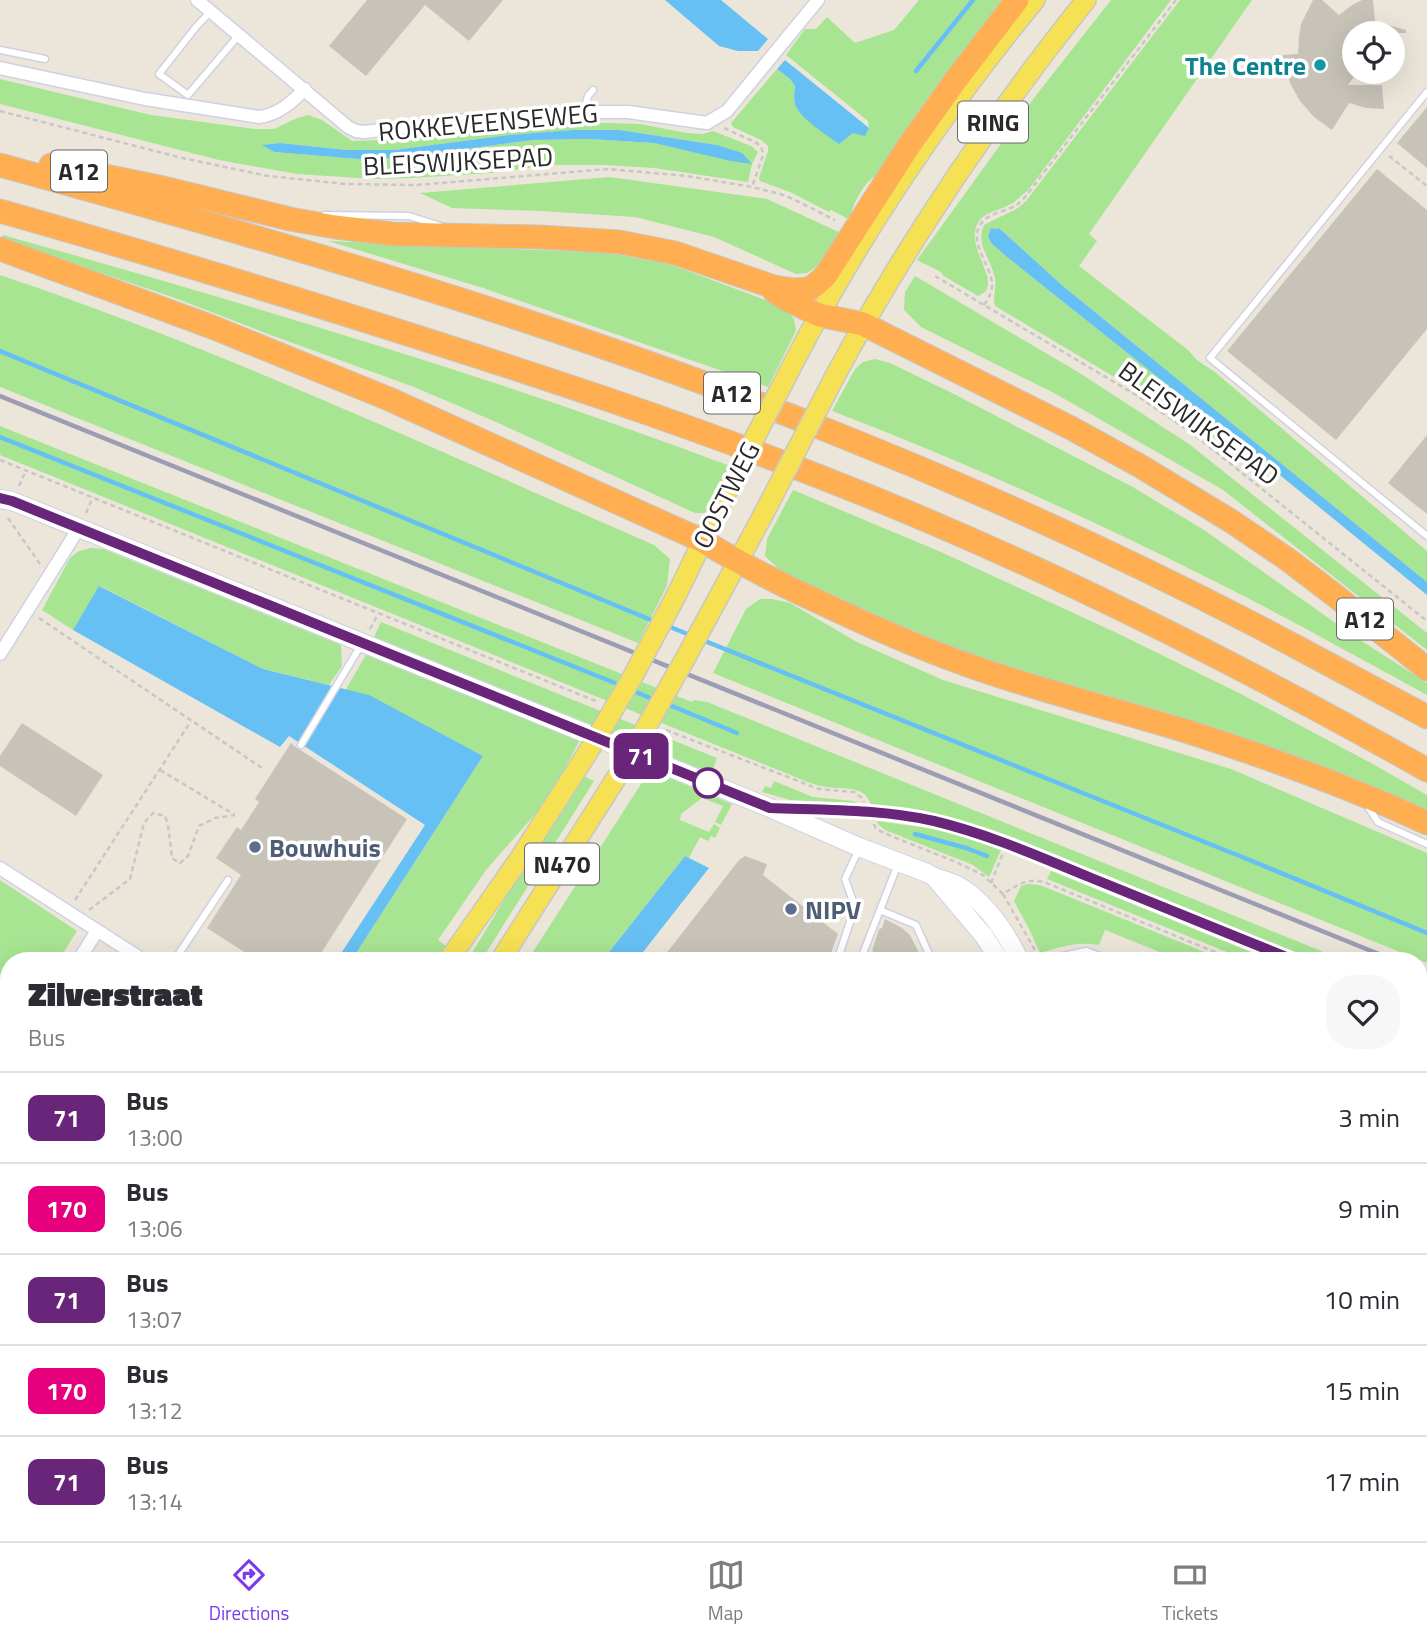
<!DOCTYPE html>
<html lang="en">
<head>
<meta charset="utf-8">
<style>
	body { margin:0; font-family:"Titillium Web",sans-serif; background:#f7f7f7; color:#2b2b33; height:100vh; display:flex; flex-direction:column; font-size:26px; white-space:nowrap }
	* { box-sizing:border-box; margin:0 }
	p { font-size:23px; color:#7c7c81 }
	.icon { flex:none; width:38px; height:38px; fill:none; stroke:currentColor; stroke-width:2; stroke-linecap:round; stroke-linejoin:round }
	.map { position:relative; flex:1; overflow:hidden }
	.side { position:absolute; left:0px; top:952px; width:1428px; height:590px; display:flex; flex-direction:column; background:#fff; border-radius:28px 28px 0 0; box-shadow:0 7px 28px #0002 }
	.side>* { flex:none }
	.badge { padding:0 14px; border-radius:10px; font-size:24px; line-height:46px }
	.tools { position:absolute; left:1342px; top:21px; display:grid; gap:14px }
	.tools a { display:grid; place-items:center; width:63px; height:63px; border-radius:50%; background:#fff; box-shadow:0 7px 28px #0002; font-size:35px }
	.map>.badge { position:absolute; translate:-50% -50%; box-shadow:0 0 0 4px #fff }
	.round { display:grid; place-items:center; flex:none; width:74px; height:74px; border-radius:28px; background:#f7f7f7 }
	.overview { display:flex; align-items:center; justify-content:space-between; height:119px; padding:0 28px }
	h1 { font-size:33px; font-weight:800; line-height:52px }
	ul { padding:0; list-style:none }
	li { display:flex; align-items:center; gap:21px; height:91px; padding:0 28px; border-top:2px solid #e1e1e2 }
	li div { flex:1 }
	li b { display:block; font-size:26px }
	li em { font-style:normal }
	li .badge { min-width:77px; font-weight:700; text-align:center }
	.tabs { display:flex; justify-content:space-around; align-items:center; height:98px; border-top:2px solid #e1e1e2; background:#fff; font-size:19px; color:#7c7c81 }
	.tabs a { display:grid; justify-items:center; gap:4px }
	.tabs .selected { color:#7c3aed }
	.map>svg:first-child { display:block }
	.green { fill:#a7e593; fill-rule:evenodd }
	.water { fill:#67c0f3 }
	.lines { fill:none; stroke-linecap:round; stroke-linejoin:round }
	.stream { stroke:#67c0f3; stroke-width:4.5 }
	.building { fill:#c7c3b9 }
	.lane-casing { stroke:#cfd1e3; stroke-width:9 }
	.street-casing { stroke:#cfd1e3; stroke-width:15 }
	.secondary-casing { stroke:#cfd1e3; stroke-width:20 }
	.primary-casing { stroke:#c7c7c7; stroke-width:22 }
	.highway-casing { stroke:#c7c7c7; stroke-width:25 }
	.path { stroke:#c7c7c7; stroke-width:2.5; stroke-dasharray:5 3.5; stroke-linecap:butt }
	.lane { stroke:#fff; stroke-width:6 }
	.street { stroke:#fff; stroke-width:12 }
	.secondary { stroke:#fff; stroke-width:18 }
	.primary { stroke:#f6e154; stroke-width:19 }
	.highway { stroke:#ffaf52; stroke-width:23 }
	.rail { stroke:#9c9db4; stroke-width:4.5 }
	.primary-bridge-casing { stroke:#c7c7c7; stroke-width:22; stroke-linecap:butt }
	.primary-bridge { stroke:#f6e154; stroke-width:19 }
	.line-casing { stroke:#fff; stroke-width:16 }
	.line { stroke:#68257a; stroke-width:10 }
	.culture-dot { fill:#0f9aa8; stroke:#fff; stroke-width:2.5 }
	.stop-dot { fill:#fff; stroke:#68257a; stroke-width:3.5 }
	.service-dot { fill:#5c6f8a; stroke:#fff; stroke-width:2.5 }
	.labels { text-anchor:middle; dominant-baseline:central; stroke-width:7; stroke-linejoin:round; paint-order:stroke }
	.shield { fill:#fff; stroke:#696969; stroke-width:2 }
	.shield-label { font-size:24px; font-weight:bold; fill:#292929 }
	.culture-label { font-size:26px; font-weight:bold; fill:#0d838f; stroke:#fff; text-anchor:end }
	.street-label { font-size:26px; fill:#292929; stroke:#fff }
	.service-label { font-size:26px; font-weight:bold; fill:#4e5e75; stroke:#fff; text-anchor:start }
</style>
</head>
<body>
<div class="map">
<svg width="1427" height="1541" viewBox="0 0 1427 1541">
	<rect width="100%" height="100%" fill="#ece6da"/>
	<path class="green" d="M919,0H1010L878,174C864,182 852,204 850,220L831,210L829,212L790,192L760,181L759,178L768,151V146L761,140L733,127L731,123L777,69L790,79L795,86L794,101L806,119L839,143L853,133L869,128L868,121L786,55L805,29H816L827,17L855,43L894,30Z
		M1111,0H1171L1029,189C1022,195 1016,202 1007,206C993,213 978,213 975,232C971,254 1004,287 978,296L942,275V273C934,267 925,265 917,260L1037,94Z
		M1180,0H1252L1089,234L1097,241L1079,266L1188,350L1197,360L1216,373L1427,551V582L1063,286L999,228L996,229L991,228L988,238L991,243L1007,257L1238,441L1230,457L1185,422L1158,403L995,306C992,296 997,288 995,278C991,259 975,244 984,225L1018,208L1026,201Z
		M0,79L151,115L255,129H274L295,119L308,115L322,120L352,141L379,140L575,122L640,124L687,133L703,134L713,131L751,146L758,152L752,164L748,182L654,168L604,165H552L491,173L411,178L375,179L297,174L219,160L0,104ZM573,130H620L717,145L706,154L654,143L589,139L534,140L480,147L419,157L358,159L274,152L263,145L280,143L347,150H394L509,135Z
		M610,177L767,199L841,233L816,267L807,273L796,274L714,237L635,217L540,211L452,208L420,193Z
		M3,235C247,304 492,376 730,466L704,513H695L496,422L414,387L268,334L175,298L1,239Z
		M328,241L610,253L672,265L784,307L794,319L796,331L768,387L483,288Z
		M0,275C224,350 438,451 654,545L670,559L667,586L638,643L0,387Z
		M915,276L1078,372L1189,444L1427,633V650L1223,490L1054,393L921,327L904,310L905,292Z
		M875,359L890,363L952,393L1131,486L1204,530L1354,636L1427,683V695C1357,657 1288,618 1216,582C1091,519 963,461 832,411L855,369L863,362Z
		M0,426L692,702L694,700L707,702L1346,961H1317L990,829L920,810L871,805C864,784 844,790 827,787C821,786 816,785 810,783L0,455Z
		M793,490L941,552L1119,634L1241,694L1371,763L1427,795V811L979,658L898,627L783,573L765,556L767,539Z
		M91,548L103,549L341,645L342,666L329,685L263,669L100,586L73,630L42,610L70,558L79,551Z
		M760,599H772L790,603L857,642L943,680L1231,769L1427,853V963L713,673L746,609Z
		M381,622L717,758L712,772L698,768L374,637Z
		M366,655L580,740L547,801L486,870L438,940L446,946L433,961H351L483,756L346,689Z
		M650,770L732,804L721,825L715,822L723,806L702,798L681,814L680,820L709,832L714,824L720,828L715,838L711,836L708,841L700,837L689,858L685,856L602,961H527Z
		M584,776L594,781L481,961H467L521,872Z
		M774,781L813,797L853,801L857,803L790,800L762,792L765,786L771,788Z
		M877,821L934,829L959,835L1001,850L989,877L973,865L885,830L878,824Z
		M1051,871L1273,961H1249L1047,879Z
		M0,880L77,931L58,961H9V1148L0,1141Z
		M1028,884L1040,885L1227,961H1182L1105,930L1099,945C1077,941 1060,947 1040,953L1029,929L1014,901L1021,886Z
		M0,1296L9,1303V1385L0,1374Z
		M9,1438V1510L0,1523V1451Z"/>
	<path class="water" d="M665,0H721L768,39L758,51H738L719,46Z
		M785,60L869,128L865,136L853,133L839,144C827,135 799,118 795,104C793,98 795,92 795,86L790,79L777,69Z
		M573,130H620L717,145L742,153L752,164L731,161L654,143L589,139L534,140L480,147L419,157L358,159L274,152L262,145L280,143L347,150H394L509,135Z
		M991,228L996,229L999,228L1063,286L1427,582V595L1238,441L1007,257L991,243L988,237Z
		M99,586L263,669L369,695L483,756L351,961H336L425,825L289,736L280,747L73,630Z
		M685,856L709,868L636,961H602Z
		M0,1374L9,1385V1438L0,1451Z"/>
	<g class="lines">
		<path class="stream" d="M916,71L973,0
			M0,351L656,622
			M0,437L620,685
			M668,626L692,636
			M700,639L1247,859L1427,933
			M631,690L655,700
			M667,704L737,733
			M915,834L966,848L987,856"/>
	</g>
	<path class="building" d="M367,0H503L469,41L425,5L366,76L329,46Z
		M1313,0H1322L1339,15L1352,5L1362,0H1373L1375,21L1406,30V33H1354V77L1348,85H1382L1384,109L1366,108L1349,103L1332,130L1314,117L1300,101L1290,83L1284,62L1283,55L1298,54L1299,36L1301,24Z
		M1427,107V168L1397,143Z
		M1377,169L1427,210V329L1336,440L1227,351Z
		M1427,435V514L1388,483Z
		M22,723L103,775L76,816L0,766V756Z
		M291,743L298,749L302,751L407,819L316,961H258L207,928L241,875L216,858L237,827L241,830L259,802L255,799Z
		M745,856L767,864L763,875L838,934L828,961H673L665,955L739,860Z
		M885,919L902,928L910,935L923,961H888L887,958L872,951L879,929L882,928Z"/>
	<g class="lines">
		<g class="lane-casing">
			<path id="lane" d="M211,11L196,27L159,74L188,95L239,35
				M0,50L45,59
				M1427,92L1210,358L1427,536
				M583,112L588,96L593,90
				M324,215L409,216L441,226
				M301,745L361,645
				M1366,804L1378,822L1427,844
				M786,809C835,811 886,810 934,821C988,833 1038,856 1089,877C1158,905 1227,933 1296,961
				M880,910L916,925L932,961
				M174,961L228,880
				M837,961L855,907L845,879L859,849
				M860,961L898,864
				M1040,961L1086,951L1114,961
				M1419,1011L1427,1014"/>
		</g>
		<g class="street-casing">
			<path id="street" d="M197,0L348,127L356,131L364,132L485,118L583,112H628L707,123L727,111L818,0
				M0,68L145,99L259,117C278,115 292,102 305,89
				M0,654L79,528
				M0,868L137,956L134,961
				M78,961L97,931
				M1419,1068L1427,1071
				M1419,1171L1427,1174
				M1419,1367L1427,1370
				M1128,1533L1138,1541
				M536,1541L540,1533"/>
		</g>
		<g class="secondary-casing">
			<path id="secondary" d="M0,499L12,501L79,528L770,808L859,847L927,873C938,880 952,881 962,888C989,906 1006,933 1020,961
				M935,878L984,936L1000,961
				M839,1541L842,1533"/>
		</g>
		<g class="primary-casing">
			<path id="primary" d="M794,362C861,233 943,112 1035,0
				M834,378C906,244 991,119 1086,0
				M677,594L722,501
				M685,659L762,517
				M448,961L520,858L588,752
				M500,961L624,766
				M0,1233L9,1240
				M0,1271L9,1278
				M11,1541L17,1533
				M68,1541L74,1533"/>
		</g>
		<g class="highway-casing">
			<path id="highway" d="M0,165C280,242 560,323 829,431C975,489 1118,554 1257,626C1314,656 1371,687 1427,717
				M51,165L159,187L290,219L335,227L393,234L540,237L619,242L675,253L774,287L794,290L808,289L814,286L826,275L908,147L955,81L1017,0
				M0,211C131,248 262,288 392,329C537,375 681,422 823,478C1031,559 1232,660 1427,770
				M0,249L212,327L389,399L703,541C744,566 786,587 830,607C883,632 936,655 991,673C1057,695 1124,712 1189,732C1270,758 1350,787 1427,823
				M774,291L788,300L819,315L863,324L1071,428L1140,466L1231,521L1287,559L1333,594L1427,669"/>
		</g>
		<path class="path" d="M0,111L178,157L268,176L346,184L417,185L608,169L687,176L752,187L780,194L793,199L835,220
			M724,128L757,143L762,149L763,155L752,187
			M1389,156L1427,186
			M935,276L1136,395L1192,433L1427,621
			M984,305C988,299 992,293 992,285C992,264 965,241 983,221C992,212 1008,211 1018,204C1021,201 1024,198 1026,196L1176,0
			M0,460L598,702
			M19,486L26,470
			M86,513L93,497
			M8,518L40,564
			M39,618L262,768
			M370,629L378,614
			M666,730L819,789L854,792L862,798L864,802
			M160,770L235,815
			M874,824L876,829L891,836L956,862L983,875L1003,894C1017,885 1027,878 1044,882L1237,961
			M991,883L1003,853
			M1003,894L1036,952
			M75,900L191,721
			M89,910L130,879L144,823L153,813L165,816L168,825L172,858L180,863L188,856L199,826L215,818L235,815
			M1419,1034L1427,1037
			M0,1359L9,1365
			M0,1473L9,1460"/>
		<use href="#lane" class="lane"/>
		<use href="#street" class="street"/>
		<use href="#secondary" class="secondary"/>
		<use href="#primary" class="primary"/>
		<use href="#highway" class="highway"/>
		<path class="rail" d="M0,396L1396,961
			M1419,970L1427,973"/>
		<g class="primary-bridge-casing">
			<path id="primary-bridge" d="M722,501L794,362
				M762,517L834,378
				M588,752L632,678L677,594
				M624,766L685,659"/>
		</g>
		<use href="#primary-bridge" class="primary-bridge"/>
	</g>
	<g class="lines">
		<g class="line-casing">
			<path id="line" d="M0,498L12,501L770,808C825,810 881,809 934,821C988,834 1038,856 1089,877C1158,905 1227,933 1296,961"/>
		</g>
		<use href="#line" class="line"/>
	</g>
	<circle class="culture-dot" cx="1320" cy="65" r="7"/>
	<circle class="stop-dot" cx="708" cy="783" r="14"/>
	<g class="service-dot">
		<circle cx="255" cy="847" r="7"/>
		<circle cx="791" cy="909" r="7"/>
	</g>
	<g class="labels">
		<g class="shield">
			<rect x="958" y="101.5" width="70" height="41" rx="5"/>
			<rect x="51" y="150.5" width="56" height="41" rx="5"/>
			<rect x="704" y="372.5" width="56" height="41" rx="5"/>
			<rect x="1337" y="598.5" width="56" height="41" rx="5"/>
			<rect x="525" y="843.5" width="74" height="41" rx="5"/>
		</g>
		<g class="shield-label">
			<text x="993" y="122">RING</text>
			<text x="79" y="171">A12</text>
			<text x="732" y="393">A12</text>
			<text x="1365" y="619">A12</text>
			<text x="562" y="864">N470</text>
		</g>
		<g class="culture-label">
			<text x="1306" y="65">The Centre</text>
		</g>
		<g class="street-label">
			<text transform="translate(488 122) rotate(-5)">ROKKEVEENSEWEG</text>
			<text transform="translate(458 161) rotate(-3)">BLEISWIJKSEPAD</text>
			<text transform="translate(1199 423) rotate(36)">BLEISWIJKSEPAD</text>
			<text transform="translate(726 495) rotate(-63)">OOSTWEG</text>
		</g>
		<g class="service-label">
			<text x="269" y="847">Bouwhuis</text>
			<text x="805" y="909">NIPV</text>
		</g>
	</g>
</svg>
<div class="tools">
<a><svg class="icon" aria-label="locate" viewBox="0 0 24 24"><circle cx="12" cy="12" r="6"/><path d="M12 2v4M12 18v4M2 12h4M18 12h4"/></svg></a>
</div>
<b class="badge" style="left:641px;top:756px;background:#68257a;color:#fff">71</b>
<section class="side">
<div class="overview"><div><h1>Zilverstraat</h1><p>Bus</p></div><a class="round"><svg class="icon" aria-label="heart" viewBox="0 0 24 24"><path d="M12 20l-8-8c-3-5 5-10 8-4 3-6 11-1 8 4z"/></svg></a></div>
<ul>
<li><span class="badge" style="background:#68257a;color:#fff">71</span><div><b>Bus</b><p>13:00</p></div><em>3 min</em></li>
<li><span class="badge" style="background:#e6007e;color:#fff">170</span><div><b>Bus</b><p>13:06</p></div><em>9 min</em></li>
<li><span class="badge" style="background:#68257a;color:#fff">71</span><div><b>Bus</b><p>13:07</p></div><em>10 min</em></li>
<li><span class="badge" style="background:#e6007e;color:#fff">170</span><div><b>Bus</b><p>13:12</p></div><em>15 min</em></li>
<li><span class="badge" style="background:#68257a;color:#fff">71</span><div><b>Bus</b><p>13:14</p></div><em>17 min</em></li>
</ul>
</section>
</div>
<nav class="tabs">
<a class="selected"><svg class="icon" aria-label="directions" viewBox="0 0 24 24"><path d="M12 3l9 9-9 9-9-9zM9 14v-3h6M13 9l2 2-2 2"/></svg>Directions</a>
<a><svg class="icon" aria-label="map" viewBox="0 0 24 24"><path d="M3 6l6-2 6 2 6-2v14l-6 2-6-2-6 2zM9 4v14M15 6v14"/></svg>Map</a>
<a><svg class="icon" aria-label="tickets" viewBox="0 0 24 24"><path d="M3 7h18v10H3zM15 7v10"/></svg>Tickets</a>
</nav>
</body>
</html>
